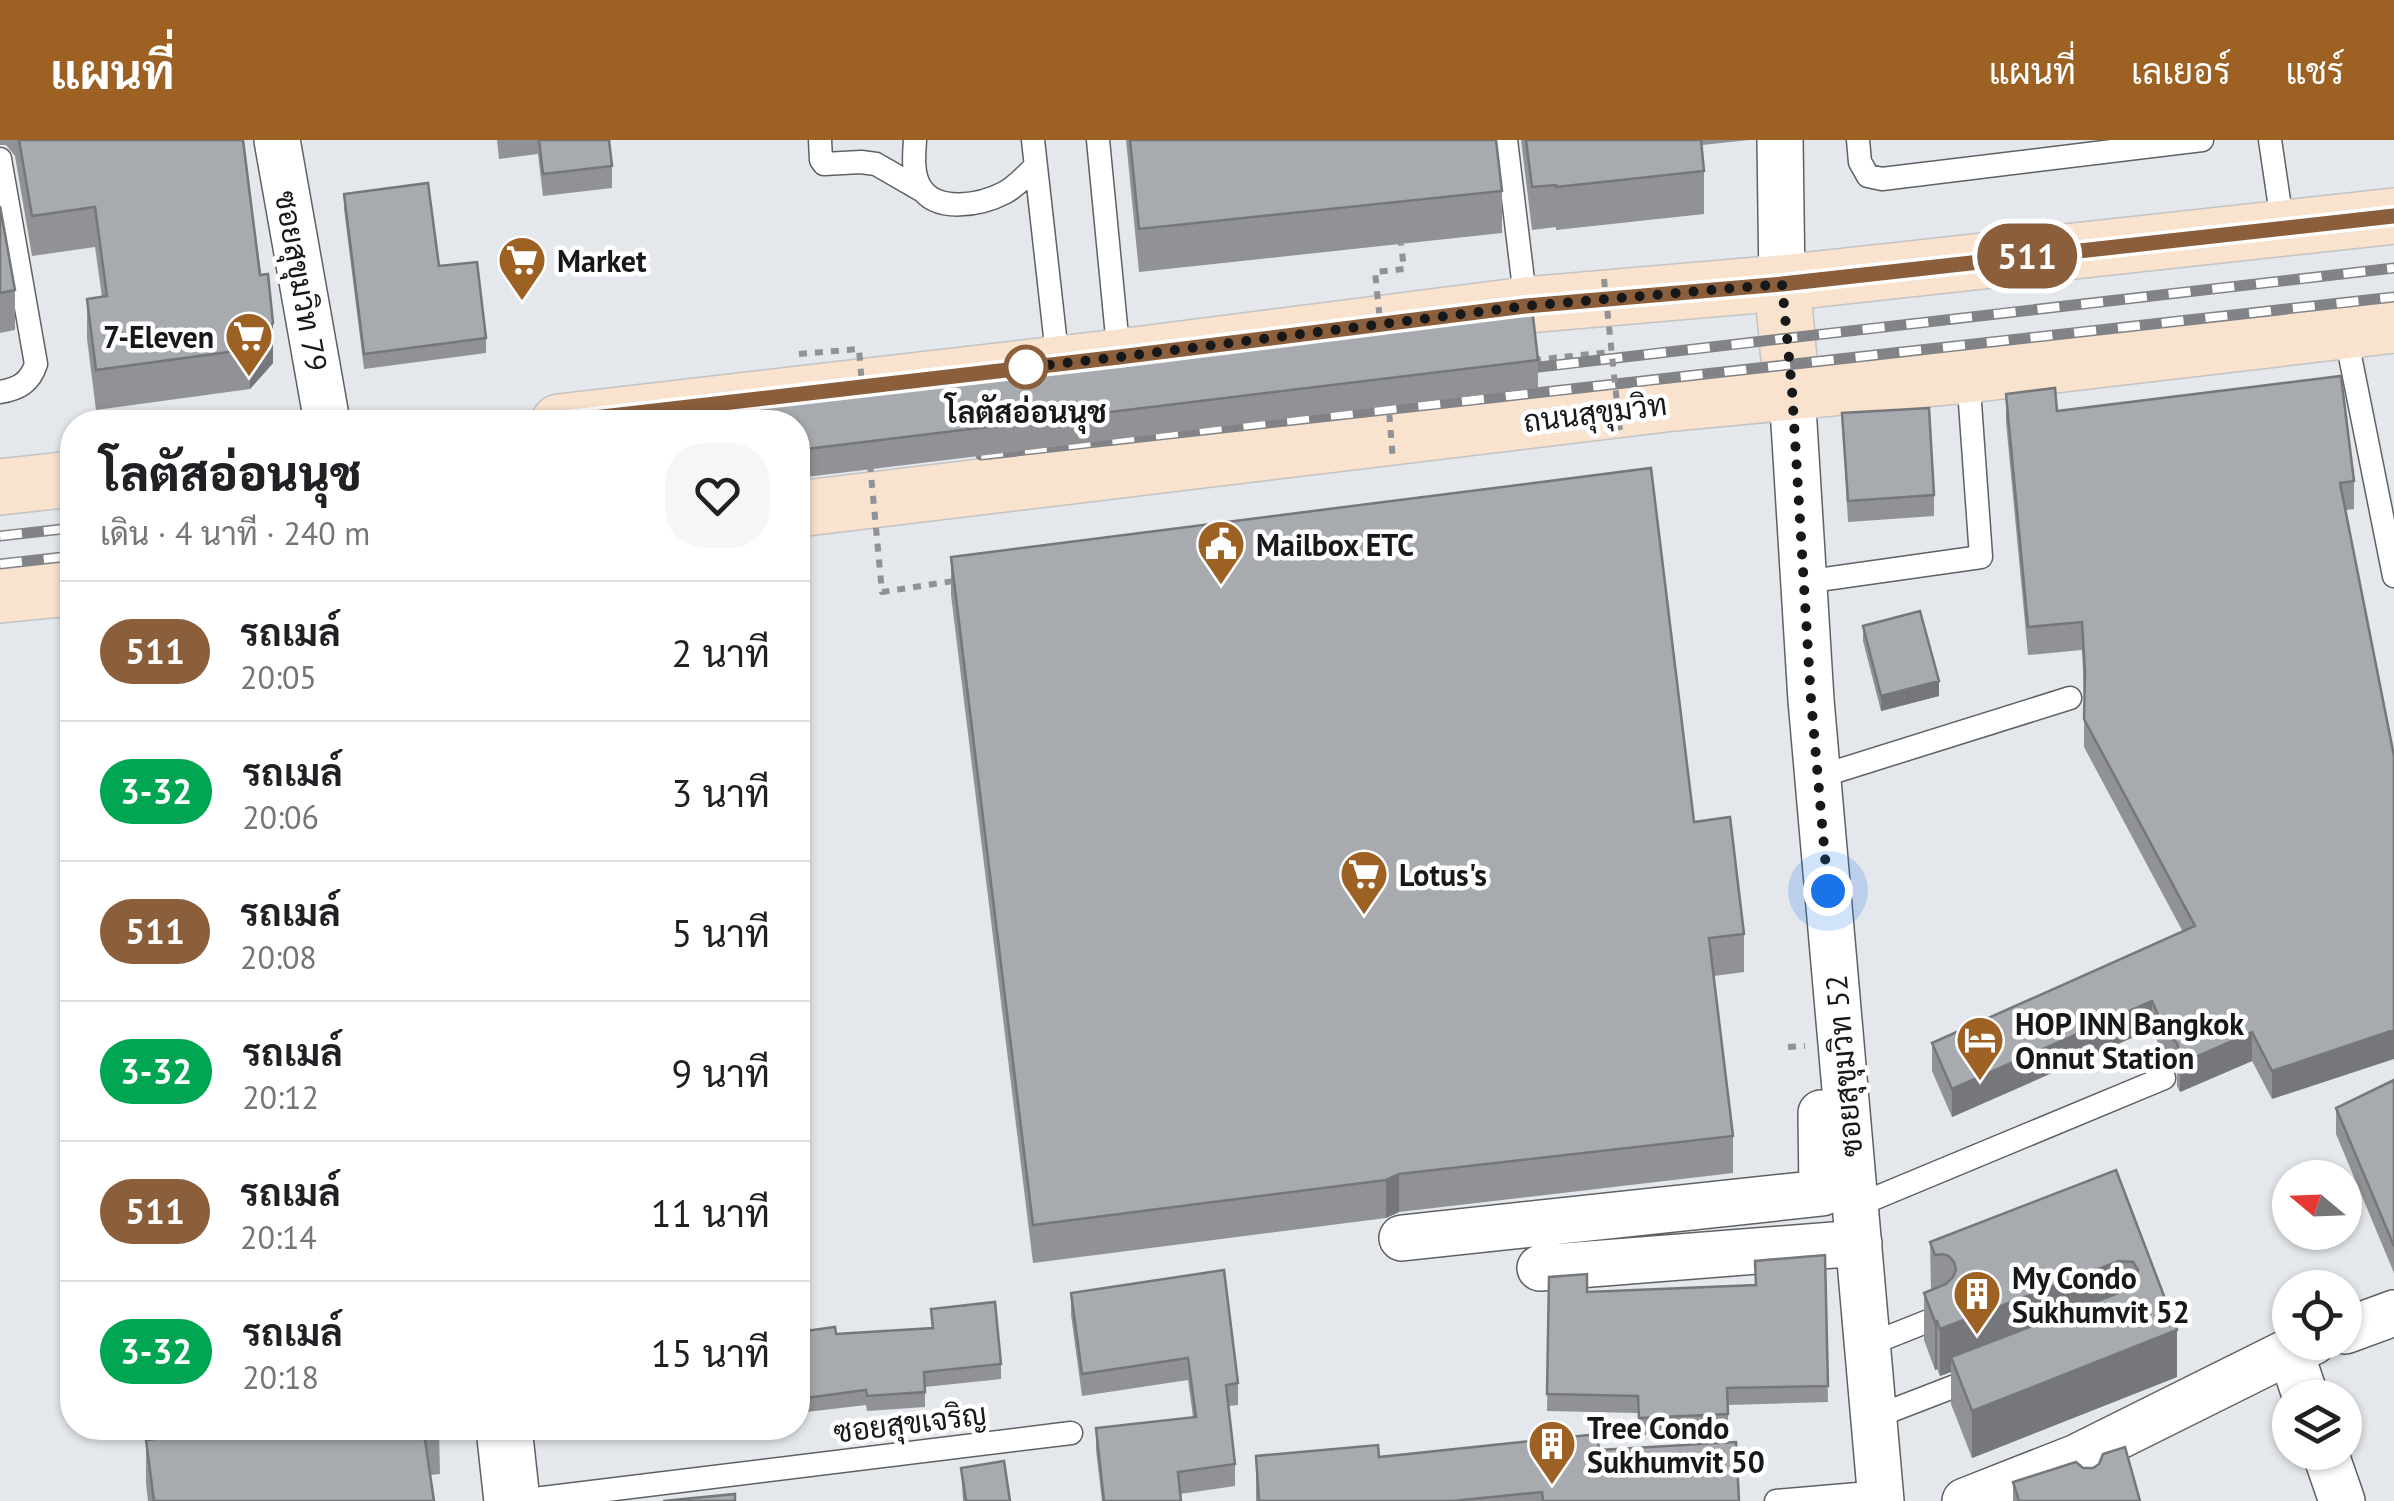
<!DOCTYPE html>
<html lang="th">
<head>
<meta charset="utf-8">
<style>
	body { margin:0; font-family:"PT Sans",Sarabun,sans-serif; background:#f6f6f6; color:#202124; height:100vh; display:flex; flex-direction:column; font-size:38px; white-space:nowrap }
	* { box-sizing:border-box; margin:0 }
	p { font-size:32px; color:#757577 }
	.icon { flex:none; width:55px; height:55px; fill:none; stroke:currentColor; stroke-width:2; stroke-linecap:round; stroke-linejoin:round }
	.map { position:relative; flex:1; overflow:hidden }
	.sheet { position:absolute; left:60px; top:270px; width:750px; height:1030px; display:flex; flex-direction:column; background:#fff; border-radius:40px; box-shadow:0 2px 8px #0004 }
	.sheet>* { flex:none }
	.badge { padding:0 20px; border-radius:32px; font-size:35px; line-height:65px }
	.needle { width:65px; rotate:289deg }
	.tools { position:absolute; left:2272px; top:1020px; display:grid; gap:20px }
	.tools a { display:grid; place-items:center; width:90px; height:90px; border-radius:50%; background:#fff; box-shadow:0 2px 8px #0004; font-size:50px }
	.you { position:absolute; width:50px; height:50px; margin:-25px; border:8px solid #fff; border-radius:50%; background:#1a73e8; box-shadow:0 0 0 15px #1a73e833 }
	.map>.badge { position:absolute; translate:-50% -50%; box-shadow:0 0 0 5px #fff }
	.round { display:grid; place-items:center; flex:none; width:105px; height:105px; border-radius:40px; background:#f6f6f6 }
	.summary { display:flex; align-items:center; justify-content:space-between; height:170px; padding:0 40px }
	h1 { font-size:48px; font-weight:800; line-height:75px }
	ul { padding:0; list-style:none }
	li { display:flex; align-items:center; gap:30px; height:140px; padding:0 40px; border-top:2px solid #e0e0e0 }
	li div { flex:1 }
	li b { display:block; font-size:38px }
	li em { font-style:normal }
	li .badge { min-width:110px; font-weight:700; text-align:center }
	header { display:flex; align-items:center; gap:60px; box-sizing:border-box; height:140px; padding:0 50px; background:#9d6124; color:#fff }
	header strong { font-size:48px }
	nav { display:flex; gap:55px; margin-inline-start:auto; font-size:35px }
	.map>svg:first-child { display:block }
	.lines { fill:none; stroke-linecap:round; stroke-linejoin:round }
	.service-casing { stroke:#5e6164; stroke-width:25 }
	.minor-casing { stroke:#5e6164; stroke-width:48 }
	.tertiary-casing { stroke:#5e6164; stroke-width:58 }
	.primary-casing { stroke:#c3c3c3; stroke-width:58 }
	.path { stroke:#909295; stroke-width:6; stroke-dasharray:8 8; stroke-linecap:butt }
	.service { stroke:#fff; stroke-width:22 }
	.minor { stroke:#fff; stroke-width:45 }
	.tertiary { stroke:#fff; stroke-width:55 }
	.primary { stroke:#f9e2ce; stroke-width:55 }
	.rail-casing { stroke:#818386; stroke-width:11 }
	.rail { stroke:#fff; stroke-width:8; stroke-dasharray:22; stroke-linecap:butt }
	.path-bridge { stroke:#909295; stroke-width:6; stroke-dasharray:8 8; stroke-linecap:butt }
	.wall { fill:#909296 }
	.shaded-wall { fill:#75777a }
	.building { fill:#a7aaae; stroke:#75777a; stroke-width:2.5 }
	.line-casing { stroke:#fff; stroke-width:22 }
	.line { stroke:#8b5e3c; stroke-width:15 }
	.walk { stroke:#171819; stroke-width:10; stroke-dasharray:0 18 }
	.stop-dot { fill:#fff; stroke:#8b5e3c; stroke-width:5 }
	.labels { text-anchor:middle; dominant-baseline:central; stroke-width:9; stroke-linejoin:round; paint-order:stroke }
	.poi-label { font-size:30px; font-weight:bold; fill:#171819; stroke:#fff; text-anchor:start }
	.street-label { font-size:30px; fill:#171819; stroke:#fff }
	.stop-label { font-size:30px; font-weight:bold; fill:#171819; stroke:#fff }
</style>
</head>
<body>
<header>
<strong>แผนที่</strong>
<nav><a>แผนที่</a><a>เลเยอร์</a><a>แชร์</a></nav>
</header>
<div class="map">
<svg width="2394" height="1361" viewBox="0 0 2394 1361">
	<rect width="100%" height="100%" fill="#e4e7eb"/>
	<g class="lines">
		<g class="service-casing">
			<path id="service" d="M820,0L821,20L824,24L861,22L876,24L921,50
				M915,0C914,14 912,35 921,48C937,73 981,65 1004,53C1016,47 1025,36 1035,27
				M1033,0L1058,223
				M1098,0L1119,217
				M1506,0L1526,165
				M1858,0L1860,22L1868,36L1882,39L2202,0
				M2270,0L2283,88
				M0,19L36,224C30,243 18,249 0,252
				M2345,191L2394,436
				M1804,442L1981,417L1968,235
				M1818,637L2070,558
				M1856,1066L2164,938
				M1868,1205L1941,1176
				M1875,1277L1976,1238
				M518,1361L1071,1293
				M1776,1361L1881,1352"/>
		</g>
		<g class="minor-casing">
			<path id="minor" d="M277,0L327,282
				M1780,0L1782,143
				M1792,251L1811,560L1881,1361
				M1402,1098L1822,1053L1821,973
				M1540,1128L1859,1103
				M2345,1191L2394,1173
				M2290,1211L2306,1258
				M2325,1312L2342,1361
				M1965,1361L2077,1317L2290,1211L2313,1202"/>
		</g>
		<g class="tertiary-casing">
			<path id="tertiary" d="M504,1288L512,1361"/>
		</g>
		<g class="primary-casing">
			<path id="primary" d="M1782,143L1792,251
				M559,282L1119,217L1526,165L1782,143L2394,76
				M0,347L72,339
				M798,369L1665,264L1968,235L2394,185
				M0,455L72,448"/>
		</g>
		<path class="path" d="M1533,220L1611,212
			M1788,907L1805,906"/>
		<use href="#service" class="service"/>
		<use href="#minor" class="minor"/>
		<use href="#tertiary" class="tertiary"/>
		<use href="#primary" class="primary"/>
		<g class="rail-casing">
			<path id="rail" d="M1513,230L2394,128
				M981,315L2394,157
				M0,396L72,388
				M0,424L72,416"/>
		</g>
		<use href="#rail" class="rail"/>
		<path class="path-bridge" d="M1604,139L1620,292
			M1381,191L1375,132L1404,129L1401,104
			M799,214L859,209L863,257
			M1388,258L1393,321
			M870,324L882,452L960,440"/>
	</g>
	<path class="wall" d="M0,0H243L273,223L250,249L96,270L87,199V159L102,157L95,107L32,116L15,16L6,5H0Z
		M497,0H609L612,26V48L543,56L538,14L499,19Z
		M1126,0H1496L1502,51V93L1139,132Z
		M1521,0H1749L1702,5L1704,31V74L1556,90V87L1532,90Z
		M344,54L439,126L486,198V213L364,229L344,69Z
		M0,66L15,150V190L0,193Z
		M1538,220V248L798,338V282H690V271Z
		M2006,254L2057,271L2354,341V369L2346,370L2272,959L2252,921L2180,952L2177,946V931L2167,924L2152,889L1952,977L1932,931V903L2183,792L2084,607V556L2082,510L2028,515L2006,282Z
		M1842,273L1934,355V376L1848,382Z
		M951,417L1694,682L1744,794V832L1714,836L1733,996V1033L1399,1072L1386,1078L1033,1123L951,455Z
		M1863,486L1939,556L1881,571L1863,501Z
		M2394,940V1133L2336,994V968Z
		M2116,1030L2177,1237L1972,1318L1951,1264V1232L1940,1236L1937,1229L1935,1230L1924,1200V1153L1931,1150L1930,1102Z
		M1825,1115L1828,1262L1728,1265V1291L1639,1295L1638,1273L1547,1271L1549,1137L1587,1152L1756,1145Z
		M1071,1153L1238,1243V1265L1228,1266L1235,1324V1346L1180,1354L1102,1361L1096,1310V1288L1193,1277L1188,1240L1082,1256L1071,1175Z
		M931,1169L1001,1224V1239L925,1247V1267L867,1271L866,1265L798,1273V1192L836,1194L932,1188Z
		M439,1288L440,1334L430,1335L434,1361H148L146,1343V1300Z
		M1599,1310L1739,1361H1256V1316L1379,1317Z
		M961,1328L1010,1361H963Z
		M2083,1328L2140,1361H2013V1342Z"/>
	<path class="shaded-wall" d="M273,183V223L250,249V209Z
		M1939,541V556L1881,571V556Z
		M2152,861V889L1952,977V949Z
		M2394,890V919L2272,959V931Z
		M2252,892V921L2180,952V924Z
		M1399,1034V1072L1386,1078V1040Z
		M2119,1121V1168L1951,1217V1232L1940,1236V1189Z
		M1937,1181V1229L1935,1230V1182Z
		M2177,1190V1237L1972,1318V1271Z"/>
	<path class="building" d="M19,0H243L260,135L268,134L273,183L250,209L96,230L87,159L107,156L95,67L32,76Z
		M539,0H609L612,26L543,34Z
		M1130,0H1496L1502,51L1139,89Z
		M1526,0H1701L1704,31L1556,47V45L1532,47Z
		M428,43L439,126L477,122L486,198L364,214L344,54Z
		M0,66L15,150L0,153Z
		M1532,168L1538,220L798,310V282H691L690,271L1123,220Z
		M2341,236L2354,341L2340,343L2394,616V890L2272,931L2252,892L2180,924L2177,917L2179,911L2177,903L2167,895L2152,861L1952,949L1932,903L2195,786L2084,579L2085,532L2082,482L2028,487L2006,254L2055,248L2057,271Z
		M1929,268L1934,355L1848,361L1842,273Z
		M1651,328L1694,682L1730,677L1744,794L1709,798L1733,996L1399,1034L1386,1040L1033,1085L951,417Z
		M1920,471L1939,541L1881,556L1863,486Z
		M2394,940V1106L2336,968Z
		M2116,1030L2177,1190L1972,1271L1951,1217L2129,1149L2136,1143L2138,1130L2133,1122L2119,1121L1940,1189L1937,1181L1935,1182L1924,1153L1946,1144L1953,1137L1956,1130L1954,1122L1949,1116L1942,1114L1935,1115L1930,1102Z
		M1825,1115L1828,1246L1727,1248L1728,1274L1639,1278L1638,1256L1547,1254L1549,1137L1587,1134V1152L1756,1145L1755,1121Z
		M1224,1130L1238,1243L1226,1245L1235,1324L1178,1332L1181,1361H1102H1104L1096,1288L1196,1277L1188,1218L1082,1234L1071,1153Z
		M995,1162L1001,1224L924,1232L925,1252L867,1256L866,1250L798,1259V1192L835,1187L836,1194L933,1188L931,1169Z
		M242,1288H439L440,1291L424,1293L434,1361H154L146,1300Z
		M1597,1294L1599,1310L1736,1302L1739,1361H1543L1542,1352L1453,1361H1259L1256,1316L1378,1305L1379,1317Z
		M2125,1307L2140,1361H2019L2013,1342L2076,1322L2083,1328H2093L2099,1324L2103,1314Z
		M1004,1321L1010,1361H966L961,1328Z
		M735,1354V1361H663Z"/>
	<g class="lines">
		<g class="line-casing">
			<path id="line" d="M559,282L1119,217L1526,166L1782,144L2394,76"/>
		</g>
		<use href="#line" class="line"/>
		<path class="walk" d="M1026,227L1020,228L1119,217L1526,166L1782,144L1792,250L1811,560L1828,751"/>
	</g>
	<defs>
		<g id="supermarket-pin" transform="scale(2.5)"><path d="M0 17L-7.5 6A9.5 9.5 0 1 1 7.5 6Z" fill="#9d6124" stroke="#fff"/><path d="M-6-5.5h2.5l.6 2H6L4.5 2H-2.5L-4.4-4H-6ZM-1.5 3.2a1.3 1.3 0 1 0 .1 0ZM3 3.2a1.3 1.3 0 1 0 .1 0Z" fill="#fff"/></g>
		<g id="civic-pin" transform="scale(2.5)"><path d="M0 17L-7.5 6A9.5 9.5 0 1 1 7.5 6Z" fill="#9d6124" stroke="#fff"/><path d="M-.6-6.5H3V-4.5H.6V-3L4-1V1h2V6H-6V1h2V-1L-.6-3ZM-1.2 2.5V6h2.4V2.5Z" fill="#fff"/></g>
		<g id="hotel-pin" transform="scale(2.5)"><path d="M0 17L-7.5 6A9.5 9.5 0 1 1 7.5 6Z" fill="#9d6124" stroke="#fff"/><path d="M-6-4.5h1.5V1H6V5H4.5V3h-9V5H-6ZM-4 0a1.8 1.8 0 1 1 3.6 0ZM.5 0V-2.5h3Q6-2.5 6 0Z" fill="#fff"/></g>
		<g id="building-pin" transform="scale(2.5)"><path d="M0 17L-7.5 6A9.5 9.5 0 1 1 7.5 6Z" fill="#9d6124" stroke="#fff"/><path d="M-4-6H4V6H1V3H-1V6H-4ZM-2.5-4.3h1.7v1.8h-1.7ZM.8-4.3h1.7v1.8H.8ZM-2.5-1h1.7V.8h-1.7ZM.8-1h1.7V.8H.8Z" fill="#fff"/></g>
	</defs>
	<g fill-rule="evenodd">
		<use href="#supermarket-pin" x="522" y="120"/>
		<use href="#supermarket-pin" x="249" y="196"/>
		<use href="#civic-pin" x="1221" y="404"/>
		<use href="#supermarket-pin" x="1364" y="734"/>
		<use href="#hotel-pin" x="1980" y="900"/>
		<use href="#building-pin" x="1977" y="1154"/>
		<use href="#building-pin" x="1552" y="1304"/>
	</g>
	<circle class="stop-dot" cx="1026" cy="227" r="20"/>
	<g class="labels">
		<g class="poi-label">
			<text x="557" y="120">Market</text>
			<text x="214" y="196" text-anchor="end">7-Eleven</text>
			<text x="1256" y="404">Mailbox ETC</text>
			<text x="1399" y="734">Lotus's</text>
			<text x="2015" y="883">HOP INN Bangkok<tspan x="2015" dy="34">Onnut Station</tspan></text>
			<text x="2012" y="1137">My Condo<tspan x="2012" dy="34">Sukhumvit 52</tspan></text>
			<text x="1587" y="1287">Tree Condo<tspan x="1587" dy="34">Sukhumvit 50</tspan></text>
		</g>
		<g class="street-label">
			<text transform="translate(302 141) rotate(80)">ซอยสุขุมวิท 79</text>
			<text transform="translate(1595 272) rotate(-7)">ถนนสุขุมวิท</text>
			<text transform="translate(1843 926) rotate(-95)">ซอยสุขุมวิท 52</text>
			<text transform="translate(910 1282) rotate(-7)">ซอยสุขเจริญ</text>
		</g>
		<g class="stop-label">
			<text x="1026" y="271">โลตัสอ่อนนุช</text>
		</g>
	</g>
</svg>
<div class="tools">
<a><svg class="needle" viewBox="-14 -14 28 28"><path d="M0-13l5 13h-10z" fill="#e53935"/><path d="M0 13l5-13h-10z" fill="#757577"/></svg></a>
<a><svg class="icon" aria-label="locate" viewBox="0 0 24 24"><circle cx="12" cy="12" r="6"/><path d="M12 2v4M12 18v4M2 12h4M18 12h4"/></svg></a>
<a><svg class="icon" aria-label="layers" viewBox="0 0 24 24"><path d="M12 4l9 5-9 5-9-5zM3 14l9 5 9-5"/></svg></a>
</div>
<div class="you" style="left:1828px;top:751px"></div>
<b class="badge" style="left:2027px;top:116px;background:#8b5e3c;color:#fff">511</b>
<section class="sheet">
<div class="summary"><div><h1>โลตัสอ่อนนุช</h1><p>เดิน · 4 นาที · 240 m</p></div><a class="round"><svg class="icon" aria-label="heart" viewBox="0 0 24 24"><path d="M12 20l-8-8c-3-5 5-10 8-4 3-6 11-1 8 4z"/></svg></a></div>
<ul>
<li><span class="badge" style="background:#8b5e3c;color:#fff">511</span><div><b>รถเมล์</b><p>20:05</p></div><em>2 นาที</em></li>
<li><span class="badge" style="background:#00a651;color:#fff">3-32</span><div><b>รถเมล์</b><p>20:06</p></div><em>3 นาที</em></li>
<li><span class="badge" style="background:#8b5e3c;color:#fff">511</span><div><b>รถเมล์</b><p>20:08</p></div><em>5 นาที</em></li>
<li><span class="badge" style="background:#00a651;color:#fff">3-32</span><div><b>รถเมล์</b><p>20:12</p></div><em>9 นาที</em></li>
<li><span class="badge" style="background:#8b5e3c;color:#fff">511</span><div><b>รถเมล์</b><p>20:14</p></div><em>11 นาที</em></li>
<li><span class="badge" style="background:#00a651;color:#fff">3-32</span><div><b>รถเมล์</b><p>20:18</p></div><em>15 นาที</em></li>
</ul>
</section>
</div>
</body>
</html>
